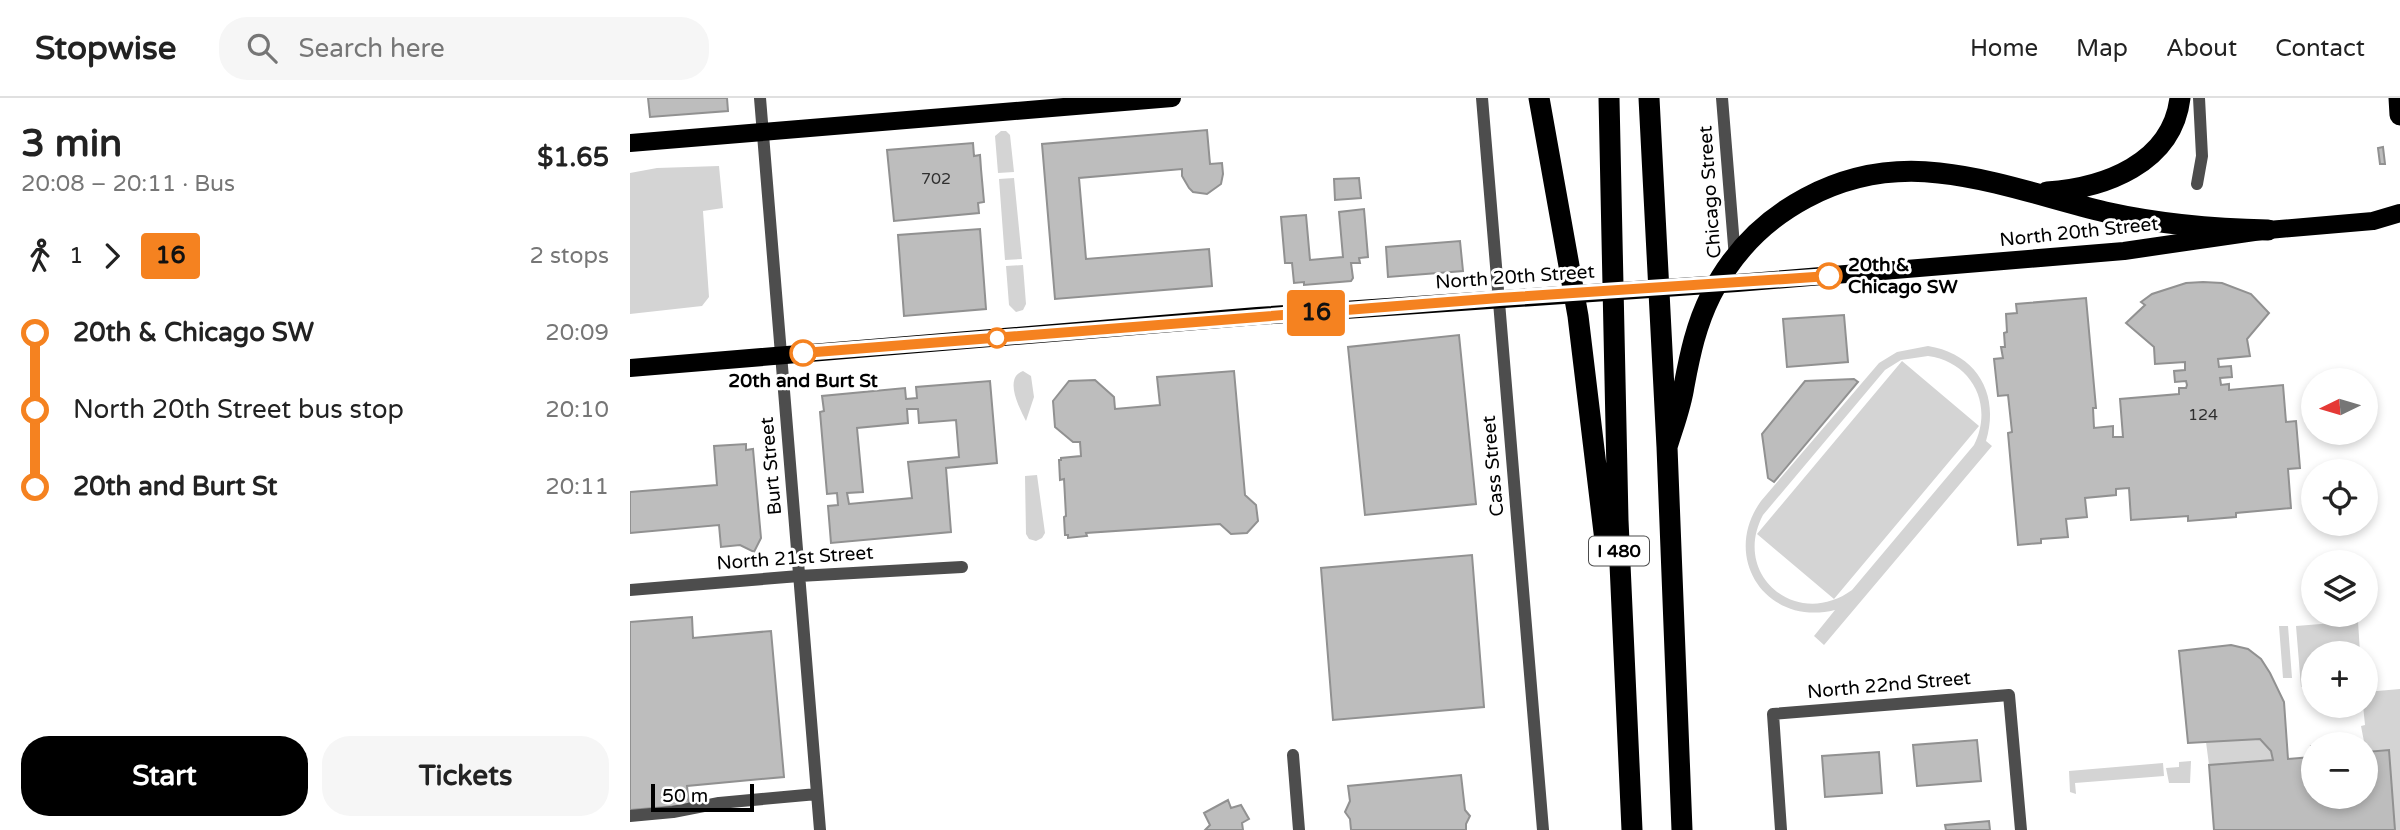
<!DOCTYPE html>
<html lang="en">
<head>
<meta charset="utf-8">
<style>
	body { margin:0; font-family:"Varela Round",sans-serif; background:#f6f6f6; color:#222; height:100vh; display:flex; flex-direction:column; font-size:26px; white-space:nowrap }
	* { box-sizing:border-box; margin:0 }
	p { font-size:23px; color:#767676 }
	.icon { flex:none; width:38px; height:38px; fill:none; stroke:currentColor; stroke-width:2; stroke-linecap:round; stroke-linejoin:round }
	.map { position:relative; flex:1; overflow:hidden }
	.drawer { display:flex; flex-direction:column; background:#fff; width:630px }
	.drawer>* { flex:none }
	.badge { padding:0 14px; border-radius:5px; font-size:24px; line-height:46px }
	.needle { width:46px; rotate:265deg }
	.controls { position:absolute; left:1671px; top:270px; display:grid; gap:14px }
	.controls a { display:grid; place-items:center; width:77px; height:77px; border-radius:50%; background:#fff; box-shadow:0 4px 10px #0003; font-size:35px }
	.scale { position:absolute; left:21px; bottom:18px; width:103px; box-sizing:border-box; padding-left:7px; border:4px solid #000; border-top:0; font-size:19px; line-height:24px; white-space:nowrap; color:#000; -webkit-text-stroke:5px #fff; paint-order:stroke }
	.map>.badge { position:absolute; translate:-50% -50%; box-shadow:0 0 0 4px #fff }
	.legs { display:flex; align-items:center; gap:10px; height:77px; padding:0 21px; font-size:23px }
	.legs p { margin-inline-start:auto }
	.head { display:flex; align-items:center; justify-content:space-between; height:119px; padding:0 21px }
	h1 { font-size:38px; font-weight:800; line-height:52px }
	.cta { display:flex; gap:14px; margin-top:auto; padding:14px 21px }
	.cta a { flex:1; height:80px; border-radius:28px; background:#000; color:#fff; font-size:28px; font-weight:800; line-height:80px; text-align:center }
	.cta a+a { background:#f6f6f6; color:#222 }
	ul { padding:0 21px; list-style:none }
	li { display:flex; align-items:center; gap:24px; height:77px; font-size:26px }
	li i { display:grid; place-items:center; width:10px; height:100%; margin:0 9px; background:currentColor }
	li i::after { content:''; width:18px; height:18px; margin:-9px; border:5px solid; border-radius:50%; background:#fff }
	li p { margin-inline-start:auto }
	li:first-child i { background:linear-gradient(#0000 50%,currentColor 0) }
	li:last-child i { background:linear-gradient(currentColor 50%,#0000 0) }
	header { display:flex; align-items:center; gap:42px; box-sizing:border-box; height:98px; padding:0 35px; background:#fff; border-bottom:2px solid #e0e0e0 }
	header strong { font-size:33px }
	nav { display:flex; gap:38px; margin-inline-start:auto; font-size:24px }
	.search { width:490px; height:63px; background:#f6f6f6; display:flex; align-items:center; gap:18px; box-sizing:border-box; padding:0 24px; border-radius:28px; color:#767676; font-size:26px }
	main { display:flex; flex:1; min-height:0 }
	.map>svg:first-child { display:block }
	.green { fill:#d4d4d4; fill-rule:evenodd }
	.building { fill:#bdbdbd; stroke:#919191; stroke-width:2; fill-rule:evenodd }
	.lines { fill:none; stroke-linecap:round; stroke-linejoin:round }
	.minor { stroke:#4d4d4d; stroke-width:12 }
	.major { stroke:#000; stroke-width:18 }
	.highway { stroke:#000; stroke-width:21 }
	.line-1-casing { stroke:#fff; stroke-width:16 }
	.line-1 { stroke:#f58220; stroke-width:10 }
	.stop-1-dot { fill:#fff; stroke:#f58220; stroke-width:3.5 }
	.labels { text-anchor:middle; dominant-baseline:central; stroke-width:6; stroke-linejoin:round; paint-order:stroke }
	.number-label { font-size:16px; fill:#2f2f2f }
	.shield { fill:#fff; stroke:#4c4c4c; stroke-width:2 }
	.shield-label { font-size:18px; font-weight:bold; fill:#000 }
	.street-label { font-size:19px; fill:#000; stroke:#fff }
	.stop-label { font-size:19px; font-weight:bold; fill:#000; stroke:#fff; text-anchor:start }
</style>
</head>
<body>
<header>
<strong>Stopwise</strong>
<div class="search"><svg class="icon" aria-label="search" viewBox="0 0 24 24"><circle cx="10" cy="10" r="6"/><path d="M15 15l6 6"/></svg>Search here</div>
<nav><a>Home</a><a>Map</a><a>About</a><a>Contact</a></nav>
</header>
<main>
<section class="drawer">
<div class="head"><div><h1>3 min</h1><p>20:08 – 20:11 · Bus</p></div><b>$1.65</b></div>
<div class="legs"><svg class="icon" aria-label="walk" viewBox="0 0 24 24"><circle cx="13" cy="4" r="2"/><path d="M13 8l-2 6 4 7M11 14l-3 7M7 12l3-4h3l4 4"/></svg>1<svg class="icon" aria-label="forward" viewBox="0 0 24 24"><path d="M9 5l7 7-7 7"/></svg><b class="badge" style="background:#f58220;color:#111">16</b><p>2 stops</p></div>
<ul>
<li><i style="color:#f58220"></i><b>20th &amp; Chicago SW</b><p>20:09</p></li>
<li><i style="color:#f58220"></i><span>North 20th Street bus stop</span><p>20:10</p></li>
<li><i style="color:#f58220"></i><b>20th and Burt St</b><p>20:11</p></li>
</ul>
<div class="cta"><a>Start</a><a>Tickets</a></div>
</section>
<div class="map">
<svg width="1770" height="732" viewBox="0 0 1770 732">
	<rect width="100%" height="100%" fill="#fff"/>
	<path class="green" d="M371,33H376L380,37L384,74L368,75L365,38Z
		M89,68L93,110L73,113L79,199L72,208L0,216V75L27,70Z
		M384,80L392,161L375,162L369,81Z
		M393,167L396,206L393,212L386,214L379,207L376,168Z
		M1298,248C1347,256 1370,296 1356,343L1362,348L1194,547L1184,538L1205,512C1137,529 1090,460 1131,403L1249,265L1267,254ZM1298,258C1342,264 1364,307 1344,347L1222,492C1167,532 1101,477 1133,417L1255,272L1271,262Z
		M1272,263L1349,328L1204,501L1127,436Z
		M393,273L401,278L404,299L396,323C390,311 373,280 393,273Z
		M407,377L415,435L412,440L406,443L399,441L396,436L395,378Z
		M1728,523L1730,555H1684L1683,588L1671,589L1666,528Z
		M1649,528H1658L1662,580H1653Z
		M1770,591V732H1765L1759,652L1736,654L1731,628L1735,627L1733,607H1736V594Z
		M1630,641L1641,653L1643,662L1579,667L1576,644Z
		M1561,663L1560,685H1539L1536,670L1549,669V664Z
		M1533,665L1534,678L1445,685L1446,696L1440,694L1439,673Z"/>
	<path class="building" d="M18,0H97L98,13L20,19Z
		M577,32L580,66L592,65L593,76L591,86L577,96L563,94L559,90L552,78V71L449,80L456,161L579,151L582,188L425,201L412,46Z
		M343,45L344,58L350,57L351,71L354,104L348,105L349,115L264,123L257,52Z
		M1753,49L1755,66H1750L1748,50Z
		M729,80L731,100L705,102L704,81Z
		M734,111L738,159L729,160L730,165H721L723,180L721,183L674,187V184L664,185L662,165H655L651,119L676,117L680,162L713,159L709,114Z
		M350,131L356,211L274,218L268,137Z
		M830,143L833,173L758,179L756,149Z
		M1573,184L1592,185L1621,196L1639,215L1617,241L1620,258L1588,261L1589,269L1601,268L1602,279L1590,280L1591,287L1599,286V292L1653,287L1656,324L1666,323L1670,370L1658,371L1661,410L1606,415V419L1558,423V418L1501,422L1499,390L1486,391V397L1455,400L1457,419L1436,421L1438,439L1411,441V445L1388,447L1378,335L1382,334L1378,297L1368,298L1364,261L1373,260L1371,249H1375L1374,235L1377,234L1376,216L1387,215L1386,206L1456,200L1466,310H1463L1464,330L1483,328V339H1493L1490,301L1549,296V290H1556L1557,287L1556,283L1545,284L1544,273L1555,272V264L1525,266L1524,249L1496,225L1515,207L1511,204L1522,196L1556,185Z
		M1214,217L1218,264L1157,269L1153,221Z
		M829,237L846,406L735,417L718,249Z
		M604,273L615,397L626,407L628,423L617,435L601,436L590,426L456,435L457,438L438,440V437H435L434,419L436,418L434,381L430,382L429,362H431V360L451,358L450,344H443L425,329L423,303L439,283L465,282L484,299L485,311L530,307L527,279Z
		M1224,281L1228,284L1144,384L1138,380L1132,336L1175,283Z
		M360,283L367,365L316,370L321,434L201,445L198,408L208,407L207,395L197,396L190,314L194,313L192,298L275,290L276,301L287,300L286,289ZM277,311H288L289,325L326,322L329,359L278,364L282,400L219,406L217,395L233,394L227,330L278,325Z
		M116,346V352L123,351L131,440L124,454L110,447L91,449L89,427L0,435V394L87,387L84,348Z
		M842,457L854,609L703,622L691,470Z
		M62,519L63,540L141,533L154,679L57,688L59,707L0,712V524Z
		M1601,547L1618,551L1631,561L1640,575L1654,604L1658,661L1682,659L1681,648H1684V698H1736V649V654L1759,652L1765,732H1584L1579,667L1643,662L1641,653L1630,641L1558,645L1549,553Z
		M1347,642L1351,683L1287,688L1283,647Z
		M1249,654L1252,695L1195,699L1192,658Z
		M831,677L835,712L840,718L836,726V732H721L720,721L715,714L720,703L718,688Z
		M598,702L601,710L611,707L619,721L612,725L613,732H575L580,727L574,715Z
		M1359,723L1360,732H1316L1315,727Z"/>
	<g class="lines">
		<path class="minor" d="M130,0L190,732
			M852,0L913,732
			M1092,0L1105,160
			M1567,86L1572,58L1569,0
			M0,492L169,478L332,469
			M663,657L669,732
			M0,718L43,714L89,705L187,696
			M1151,732L1143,616L1379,597L1391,732"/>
		<path class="major" d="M0,45L542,0
			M0,270L627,218L1107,185L1494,153L1638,132L1743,123L1770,115"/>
		<path class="highway" d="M909,0L948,218L976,451
			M979,0L988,422L1002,732
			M1019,0L1037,349L1052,732
			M1769,0L1770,17
			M1417,94C1474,90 1542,66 1550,0
			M1037,349C1043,329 1051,309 1054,288C1060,256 1066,227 1081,197C1124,112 1215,64 1309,75C1366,81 1420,101 1475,114C1529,126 1583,131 1638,132"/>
	</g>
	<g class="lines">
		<g class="line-1-casing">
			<path id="line-1" d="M173,255L869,200L1199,178"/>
		</g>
		<use href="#line-1" class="line-1"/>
	</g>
	<g class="stop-1-dot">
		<circle cx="1199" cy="178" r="12"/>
		<circle cx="367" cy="240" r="9"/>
		<circle cx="173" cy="255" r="12"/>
	</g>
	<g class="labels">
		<g class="number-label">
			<text x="306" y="81">702</text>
			<text x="1573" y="317">124</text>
		</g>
		<rect class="shield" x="959" y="438.5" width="60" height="29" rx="5"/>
		<g class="shield-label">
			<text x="989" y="453">I 480</text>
		</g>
		<g class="street-label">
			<text transform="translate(1080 94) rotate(-94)">Chicago Street</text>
			<text transform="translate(1449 134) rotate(-6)">North 20th Street</text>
			<text transform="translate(885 179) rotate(-4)">North 20th Street</text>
			<text transform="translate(141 368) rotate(-95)">Burt Street</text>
			<text transform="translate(863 368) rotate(-95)">Cass Street</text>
			<text transform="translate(165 460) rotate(-4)">North 21st Street</text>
			<text transform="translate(1259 587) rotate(-5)">North 22nd Street</text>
		</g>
		<g class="stop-label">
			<text x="1218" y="167">20th &amp;<tspan x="1218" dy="22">Chicago SW</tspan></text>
			<text x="173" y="283" text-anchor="middle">20th and Burt St</text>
		</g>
	</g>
</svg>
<div class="controls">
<a><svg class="needle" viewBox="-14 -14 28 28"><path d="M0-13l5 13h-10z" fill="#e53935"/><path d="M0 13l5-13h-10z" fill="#767676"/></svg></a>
<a><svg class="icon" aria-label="locate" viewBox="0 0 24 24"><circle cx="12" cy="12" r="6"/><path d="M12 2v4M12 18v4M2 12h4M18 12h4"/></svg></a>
<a><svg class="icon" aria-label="layers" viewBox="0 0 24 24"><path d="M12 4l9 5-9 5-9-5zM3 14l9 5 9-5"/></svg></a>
<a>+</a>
<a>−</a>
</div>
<div class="scale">50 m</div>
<b class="badge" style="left:686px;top:215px;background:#f58220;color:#111">16</b>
</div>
</main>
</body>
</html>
